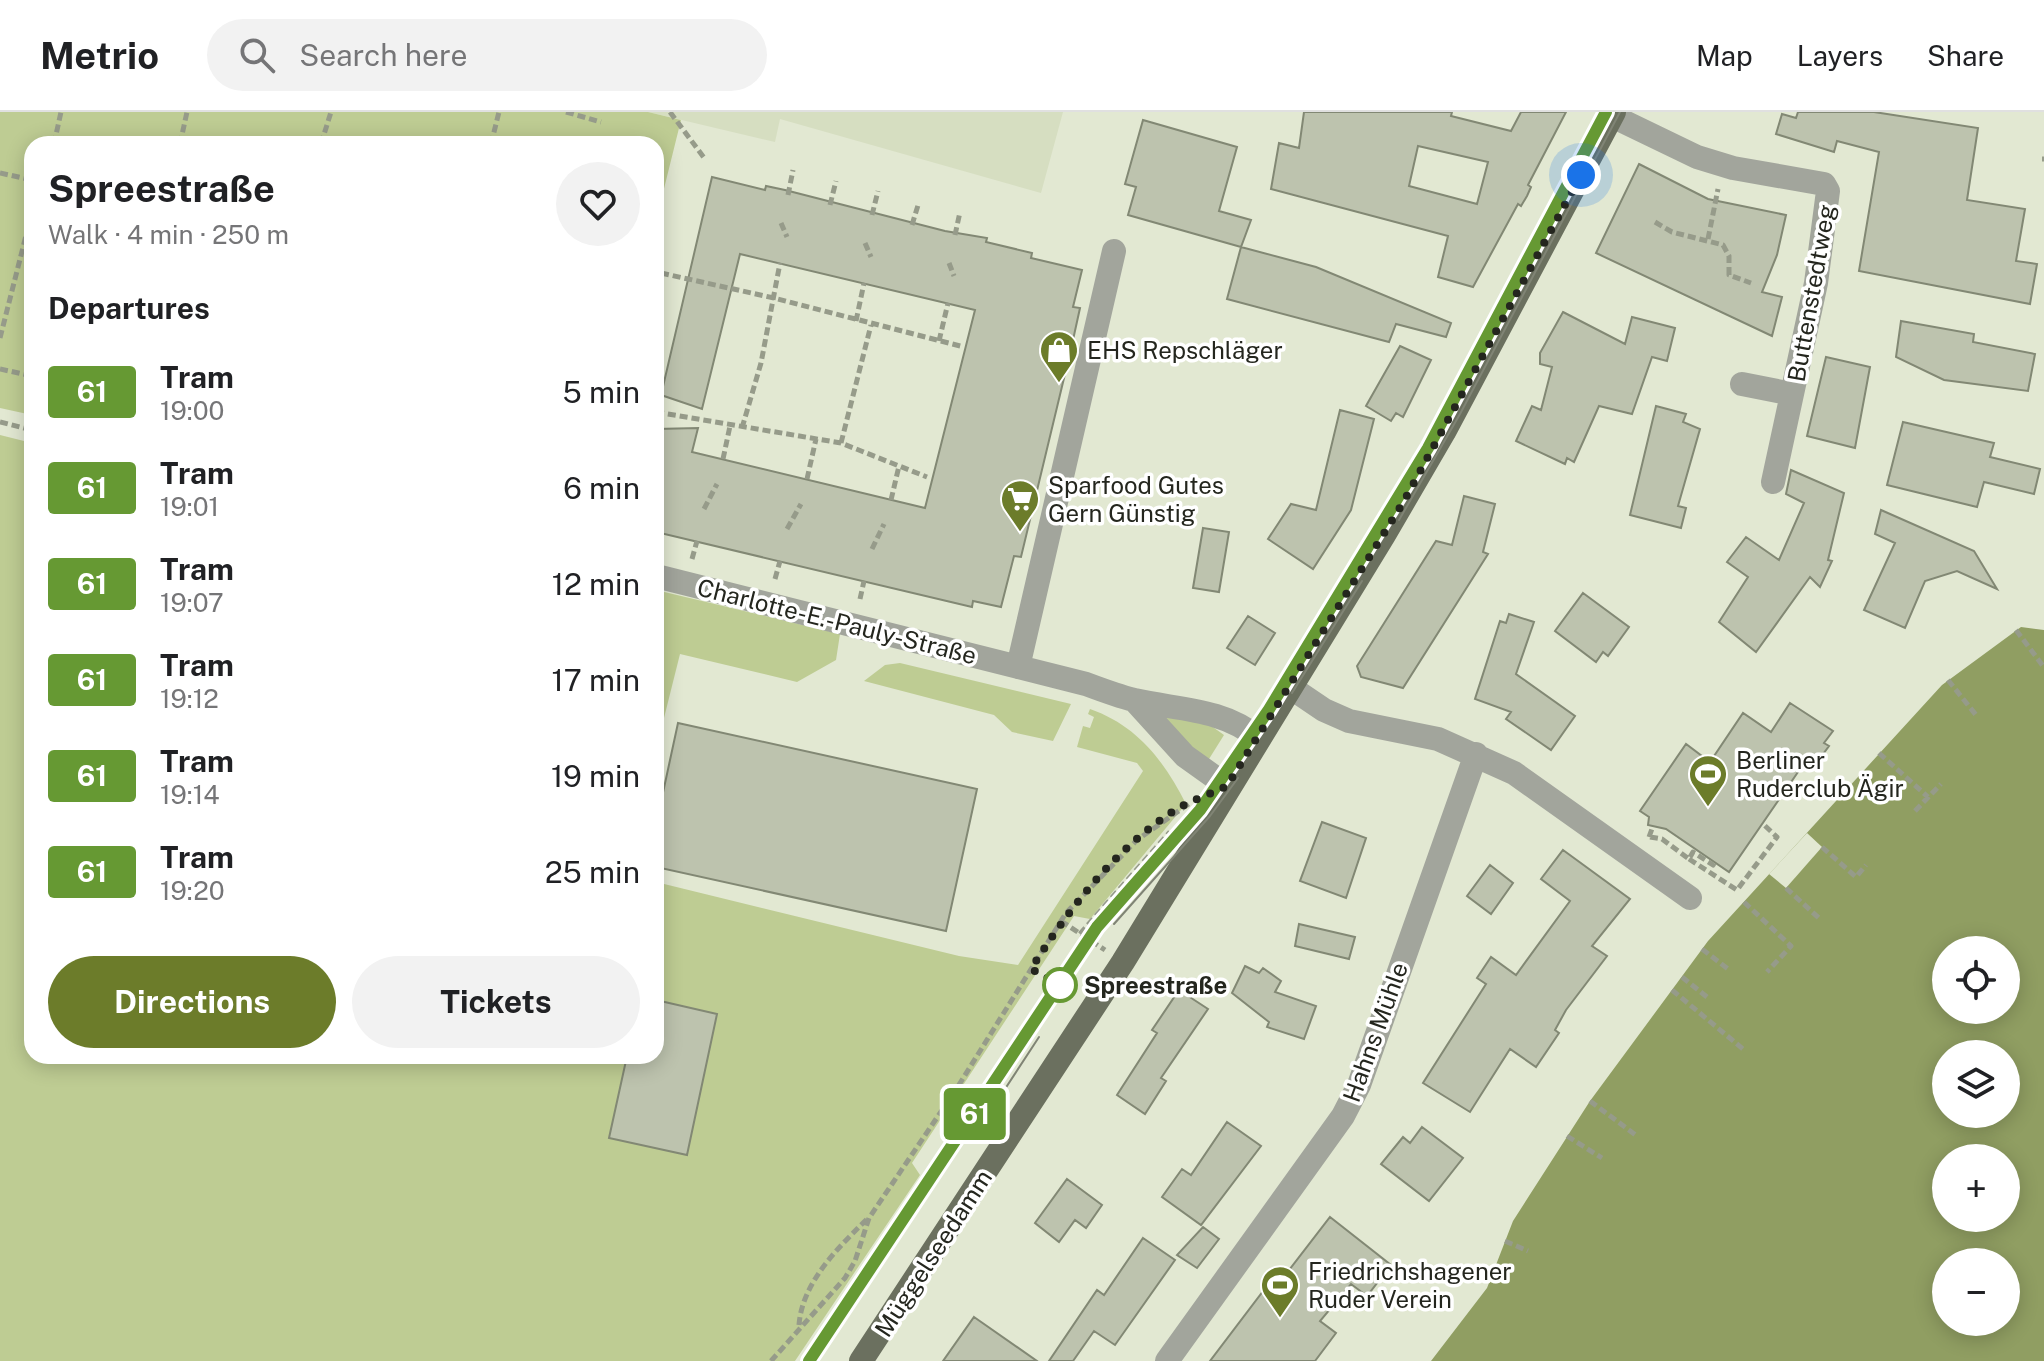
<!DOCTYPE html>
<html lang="en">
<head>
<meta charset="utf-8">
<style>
	body { margin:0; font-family:"Public Sans",sans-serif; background:#f2f2f2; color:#202124; height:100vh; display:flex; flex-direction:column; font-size:30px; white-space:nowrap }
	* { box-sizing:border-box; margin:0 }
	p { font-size:26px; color:#757577 }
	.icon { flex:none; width:44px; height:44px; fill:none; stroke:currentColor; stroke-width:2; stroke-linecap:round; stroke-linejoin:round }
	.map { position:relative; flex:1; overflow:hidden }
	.side { position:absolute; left:24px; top:24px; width:640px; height:928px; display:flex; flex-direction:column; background:#fff; border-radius:24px; box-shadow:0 4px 20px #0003 }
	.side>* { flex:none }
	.badge { padding:0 16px; border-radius:6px; font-size:28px; line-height:52px }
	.tools { position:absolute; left:1932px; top:824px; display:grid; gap:16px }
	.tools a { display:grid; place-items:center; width:88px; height:88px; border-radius:50%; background:#fff; box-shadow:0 4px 20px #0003; font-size:40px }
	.you { position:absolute; width:40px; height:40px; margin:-20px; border:6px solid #fff; border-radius:50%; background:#1a73e8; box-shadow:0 0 0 12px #1a73e833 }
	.map>.badge { position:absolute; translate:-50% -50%; box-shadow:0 0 0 4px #fff }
	h2 { padding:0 24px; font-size:30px; line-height:72px }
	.round { display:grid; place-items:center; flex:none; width:84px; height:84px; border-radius:42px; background:#f2f2f2 }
	.headline { display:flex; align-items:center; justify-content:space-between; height:136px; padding:0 24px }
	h1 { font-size:38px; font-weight:700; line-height:60px }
	.cta { display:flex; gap:16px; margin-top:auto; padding:16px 24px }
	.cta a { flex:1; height:92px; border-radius:48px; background:#6c7c2a; color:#fff; font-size:32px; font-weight:700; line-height:92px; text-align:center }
	.cta a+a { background:#f2f2f2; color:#202124 }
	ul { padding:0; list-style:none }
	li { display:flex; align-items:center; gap:24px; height:96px; padding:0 24px }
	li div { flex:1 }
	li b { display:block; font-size:30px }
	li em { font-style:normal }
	li .badge { min-width:88px; font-weight:700; text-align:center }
	header { display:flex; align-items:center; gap:48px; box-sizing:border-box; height:112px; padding:0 40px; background:#fff; border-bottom:2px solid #e0e0e0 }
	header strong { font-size:38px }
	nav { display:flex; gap:44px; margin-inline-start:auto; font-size:28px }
	.search { width:560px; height:72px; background:#f2f2f2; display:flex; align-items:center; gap:20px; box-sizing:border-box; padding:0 28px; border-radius:44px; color:#757577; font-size:30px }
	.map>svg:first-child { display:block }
	.built { fill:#d6dec1 }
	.green { fill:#becc93 }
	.water { fill:#909e62; fill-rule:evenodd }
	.pier { fill:#e2e8d2 }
	.building { fill:#bdc3ae; stroke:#828874; stroke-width:2; fill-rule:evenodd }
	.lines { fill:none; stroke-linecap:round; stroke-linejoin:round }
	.path { stroke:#969b8a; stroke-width:5; stroke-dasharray:8 4; stroke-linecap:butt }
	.minor { stroke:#a2a59c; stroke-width:24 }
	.major { stroke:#6b705f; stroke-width:24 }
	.tram { stroke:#808475; stroke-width:2 }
	.line-casing { stroke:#fff; stroke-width:18 }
	.line { stroke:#693; stroke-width:12 }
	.walk { stroke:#24261e; stroke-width:8; stroke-dasharray:0 14.4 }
	.stop-dot { fill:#fff; stroke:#693; stroke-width:4 }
	.labels { text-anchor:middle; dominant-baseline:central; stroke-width:7; stroke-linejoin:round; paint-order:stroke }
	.street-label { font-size:24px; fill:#24261e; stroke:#fff }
	.poi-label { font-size:24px; fill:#24261e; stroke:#fff; text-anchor:start }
	.stop-label { font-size:24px; font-weight:bold; fill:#24261e; stroke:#fff; text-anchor:start }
</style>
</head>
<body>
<header>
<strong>Metrio</strong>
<div class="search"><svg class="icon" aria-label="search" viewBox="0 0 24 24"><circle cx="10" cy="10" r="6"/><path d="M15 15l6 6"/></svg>Search here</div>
<nav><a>Map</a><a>Layers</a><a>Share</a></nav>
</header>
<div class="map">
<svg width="2044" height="1249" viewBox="0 0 2044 1249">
	<rect width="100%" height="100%" fill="#e2e8d2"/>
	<path class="built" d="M648,0H1063L1041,81L780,7L775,30Z"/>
	<path class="green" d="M0,0H648L681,8L656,109V32H32V303L0,296Z
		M0,323L32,331V944H656V770L959,844L1018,853L1143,659L1137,651L1077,635L1083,614L1090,616L1094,605L1088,602L1090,597C1138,614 1164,649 1186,692L1090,807L1074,804L912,1051L920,1063L795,1249H0Z
		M656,478L840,522L836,548L797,570L680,542L656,638Z
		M900,551L1071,592L1053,629L1012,620L994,603L864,569L885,553Z
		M1166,601L1210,613L1224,623L1209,647L1199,644L1164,610Z"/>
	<path class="water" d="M2021,515L2044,518V1249H1431L1487,1176L1513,1109L1590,989L1708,829L1942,573ZM1946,838H2006V898H1946ZM1946,942H2006V1002H1946ZM1946,1046H2006V1106H1946ZM1946,1150H2006V1210H1946Z"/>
	<path class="pier" d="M1807,721L1822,735L1786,776L1769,762Z"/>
	<path class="building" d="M1304,0H1452L1451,4L1511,19L1521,0H1566L1528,73L1531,75L1527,84L1521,94L1518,92L1473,175L1438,165L1448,124L1271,77L1279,31L1299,36ZM1418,34L1488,50L1477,92L1409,74Z
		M1798,0H1874L1978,16L1967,88L2025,97L2016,149L2037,152L2030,192L1859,159L1879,40L1837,29L1834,40L1776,22L1782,2L1796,6Z
		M1143,8L1237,35L1219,99L1251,108L1241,135L1128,103L1136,75L1125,72Z
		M1639,52L1708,87L1786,103L1777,143L1762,180L1782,185L1772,224L1596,141Z
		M712,65L765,78L766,74L785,78L945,119L987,126L986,130L1032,141L1031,146L1082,158L1073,195L1080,196L1071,237L1021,445L1014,444L1001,495L973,489L972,495L656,420V317L698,316L692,340L925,396L975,198L740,142L702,297L661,283Z
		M1241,135L1316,155L1451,211L1446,225L1396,212L1389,230L1227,187Z
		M1563,200L1625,232L1632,205L1675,216L1667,249L1652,245L1632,302L1599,294L1574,350L1567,346L1565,352L1516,329L1532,294L1541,298L1552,255L1540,252V241Z
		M1901,209L1974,222L1973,230L2035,242L2028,279L1944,268L1896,245Z
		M1400,234L1431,248L1403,305L1396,301L1391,309L1366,294Z
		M1826,245L1870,255L1855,336L1807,324Z
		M1656,294L1686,302L1683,310L1700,317L1678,394L1686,396L1681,416L1630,403Z
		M1340,298L1374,307L1351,398L1313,457L1268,427L1291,392L1316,398Z
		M1903,310L1994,331L1990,345L2040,357L2034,382L1984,370L1977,395L1887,373Z
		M1791,358L1844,381L1828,448L1832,449L1820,475L1810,465L1756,540L1719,510L1748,465L1727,450L1746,425L1779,448L1804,391L1786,382Z
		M1464,384L1495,392L1483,440L1488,442L1403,576L1361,565L1357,554L1436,429L1452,433Z
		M1881,398L1974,439L1997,477L1957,459L1925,469L1905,516L1864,498L1895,431L1875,422Z
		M1203,416L1229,420L1219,480L1193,476Z
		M1583,481L1629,515L1608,544L1603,540L1596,550L1555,519Z
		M1509,502L1534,510L1516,562L1575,604L1551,638L1506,607L1511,600L1475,587L1500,509L1506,511Z
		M1248,504L1275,521L1255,553L1227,536Z
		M1790,591L1833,619L1824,631L1829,634L1812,657L1804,652L1798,660L1729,760L1666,717L1648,713L1649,705L1640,699L1686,632L1710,650L1743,601L1771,620Z
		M678,611L977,677L946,819L656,755V713Z
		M1322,710L1366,726L1346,786L1300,769Z
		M1563,738L1630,787L1592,834L1607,844L1566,898L1555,918L1559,921L1536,955L1510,937L1470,1000L1423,971L1486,872L1477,866L1491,845L1516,863L1570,789L1541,767Z
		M1490,753L1513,771L1491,802L1467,784Z
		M1299,812L1355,825L1349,847L1295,834Z
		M1245,854L1259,861L1263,856L1281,869L1275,880L1316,894L1304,927L1267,915L1269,910L1232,881Z
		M1179,878L1208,897L1161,966L1166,969L1145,1002L1117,983L1157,921L1152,918Z
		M656,888L717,902L687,1043L609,1026L627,944H656Z
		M1227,1010L1261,1034L1201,1113L1162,1085L1182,1057L1191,1063Z
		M1422,1015L1463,1046L1429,1089L1381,1052L1403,1025L1410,1031Z
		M1067,1067L1102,1093L1086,1116L1075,1108L1059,1130L1035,1111Z
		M1330,1105L1391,1153L1367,1184L1351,1172L1320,1209L1336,1221L1315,1249H1210L1270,1170L1276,1175Z
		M1203,1115L1219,1127L1197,1156L1177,1143Z
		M1143,1126L1175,1148L1115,1233L1094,1219L1073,1249H1049L1097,1178L1104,1183Z
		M974,1205L1037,1249H943Z"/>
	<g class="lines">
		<path class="path" d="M566,0L601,10
			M670,0L705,47
			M54,32L61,0
			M180,32L187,0
			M321,32L331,0
			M491,32L499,0
			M2042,47H2044
			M0,61L32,68
			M788,83L793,58
			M830,93L836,69
			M872,103L878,79
			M1655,110L1672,120L1723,133L1729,144V163L1751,171
			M781,111L787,125
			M912,113L919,90
			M955,123L960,100
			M1708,127L1718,77
			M865,131L871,145
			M949,151L954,164
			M661,161L774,186L964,235
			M856,209L864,171
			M0,226L32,100
			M939,229L948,191
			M0,257L32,264
			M656,300L841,331L927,365
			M0,310L32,318
			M742,316L761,251L780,151
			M841,331L871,213
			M723,347L730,314
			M807,367L816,327
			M891,388L899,354
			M704,397L717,372
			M787,417L801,392
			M872,437L884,412
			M692,447L697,429
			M775,467L780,449
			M860,487L864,469
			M2016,518L2043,554
			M1948,568L1976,603
			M1879,641L1928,685
			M1915,699L1941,672
			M1649,725L1653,714
			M1650,725L1662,727L1689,747L1693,740L1713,753L1715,750
			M1822,735L1856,765L1866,753
			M1689,747L1737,778L1777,725L1762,711
			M1786,776L1821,808
			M1744,790L1791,834L1767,860
			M1061,809L1105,838
			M1080,822L1170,720
			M1702,837L1728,857
			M1682,865L1707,885
			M1672,878L1743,937
			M1590,989L1637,1024
			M1567,1024L1602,1046
			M1505,1129L1528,1139
			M799,1213C802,1170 839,1135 868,1106
			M771,1249L845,1166L855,1149L869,1106L957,976L1066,801L1137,728L1190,691"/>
		<path class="minor" d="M1612,4L1697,45L1733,56L1824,72L1828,79L1816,171L1773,370
			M1742,272L1792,282
			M656,464L1086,572C1102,578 1118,584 1134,588C1178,598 1222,596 1258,626
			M1018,555L1114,139
			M1290,575L1324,598L1349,609L1438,627L1514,661L1690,786
			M1134,588L1185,644L1227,674
			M1167,1249L1343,1004L1359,973L1476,642"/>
		<path class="major" d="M861,1249L1123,850L1384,423L1444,320L1614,0"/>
		<path class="tram" d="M1399,408L1460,302L1620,0
			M1292,581L1362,469
			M1114,812L1210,704L1238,666
			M984,1009L1039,925
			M809,1249L1097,815L1131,772L1200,698L1268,599L1428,336L1607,0"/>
	</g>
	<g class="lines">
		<g class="line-casing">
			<path id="line" d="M809,1249L1097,815L1200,698L1268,599L1428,336L1606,0"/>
		</g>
		<use href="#line" class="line"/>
		<path class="walk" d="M1060,873L1031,857C1068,798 1116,735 1177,697C1192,688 1211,682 1227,674L1404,389L1581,63"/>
	</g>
	<defs>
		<g id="shop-pin" transform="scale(2)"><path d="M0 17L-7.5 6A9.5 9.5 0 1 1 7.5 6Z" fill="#6c7c2a" stroke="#fff"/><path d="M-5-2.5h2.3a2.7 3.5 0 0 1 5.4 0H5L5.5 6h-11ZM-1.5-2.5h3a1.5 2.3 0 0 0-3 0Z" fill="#fff"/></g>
		<g id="supermarket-pin" transform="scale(2)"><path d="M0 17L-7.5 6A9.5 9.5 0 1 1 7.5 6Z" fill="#6c7c2a" stroke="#fff"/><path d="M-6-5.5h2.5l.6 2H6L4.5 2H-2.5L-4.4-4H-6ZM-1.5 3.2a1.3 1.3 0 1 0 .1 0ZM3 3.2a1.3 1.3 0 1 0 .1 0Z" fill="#fff"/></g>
		<g id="stadium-pin" transform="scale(2)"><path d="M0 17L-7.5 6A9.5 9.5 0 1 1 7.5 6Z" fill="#6c7c2a" stroke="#fff"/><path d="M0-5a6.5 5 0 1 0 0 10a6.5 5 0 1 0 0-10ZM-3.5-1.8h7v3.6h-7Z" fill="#fff"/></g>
	</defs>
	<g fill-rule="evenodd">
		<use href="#shop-pin" x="1059" y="238"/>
		<use href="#supermarket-pin" x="1020" y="387"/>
		<use href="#stadium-pin" x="1708" y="662"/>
		<use href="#stadium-pin" x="1280" y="1173"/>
	</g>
	<circle class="stop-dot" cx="1060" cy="873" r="16"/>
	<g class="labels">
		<g class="street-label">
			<text transform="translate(1811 181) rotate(-80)">Buttenstedtweg</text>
			<text transform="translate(837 509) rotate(14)">Charlotte-E.-Pauly-Straße</text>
			<text transform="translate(1375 920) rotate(-70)">Hahns Mühle</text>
			<text transform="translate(933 1141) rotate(-57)">Müggelseedamm</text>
		</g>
		<g class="poi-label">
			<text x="1087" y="238">EHS Repschläger</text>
			<text x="1048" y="373">Sparfood Gutes<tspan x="1048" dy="28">Gern Günstig</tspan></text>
			<text x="1736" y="648">Berliner<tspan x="1736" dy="28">Ruderclub Ägir</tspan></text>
			<text x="1308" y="1159">Friedrichshagener<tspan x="1308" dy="28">Ruder Verein</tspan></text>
		</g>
		<g class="stop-label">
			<text x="1084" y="873">Spreestraße</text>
		</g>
	</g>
</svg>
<div class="tools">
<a><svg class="icon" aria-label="locate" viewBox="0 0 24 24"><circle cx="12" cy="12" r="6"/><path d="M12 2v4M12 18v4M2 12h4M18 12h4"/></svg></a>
<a><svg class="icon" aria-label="layers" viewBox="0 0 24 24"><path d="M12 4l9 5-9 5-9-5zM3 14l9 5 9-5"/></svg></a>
<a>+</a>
<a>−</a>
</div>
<div class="you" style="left:1581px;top:63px"></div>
<b class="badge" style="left:975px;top:1002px;background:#693;color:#fff">61</b>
<section class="side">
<div class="headline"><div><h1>Spreestraße</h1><p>Walk · 4 min · 250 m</p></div><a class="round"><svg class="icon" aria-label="heart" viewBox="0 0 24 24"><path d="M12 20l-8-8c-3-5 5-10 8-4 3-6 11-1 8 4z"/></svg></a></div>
<h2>Departures</h2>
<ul>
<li><span class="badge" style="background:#693;color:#fff">61</span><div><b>Tram</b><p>19:00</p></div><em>5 min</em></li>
<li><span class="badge" style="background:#693;color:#fff">61</span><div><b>Tram</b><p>19:01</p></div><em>6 min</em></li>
<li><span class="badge" style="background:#693;color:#fff">61</span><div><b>Tram</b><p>19:07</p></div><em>12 min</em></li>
<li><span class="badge" style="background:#693;color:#fff">61</span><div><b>Tram</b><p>19:12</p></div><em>17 min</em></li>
<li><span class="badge" style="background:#693;color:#fff">61</span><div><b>Tram</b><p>19:14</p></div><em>19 min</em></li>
<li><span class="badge" style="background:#693;color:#fff">61</span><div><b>Tram</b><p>19:20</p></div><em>25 min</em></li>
</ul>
<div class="cta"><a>Directions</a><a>Tickets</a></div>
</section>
</div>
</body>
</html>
